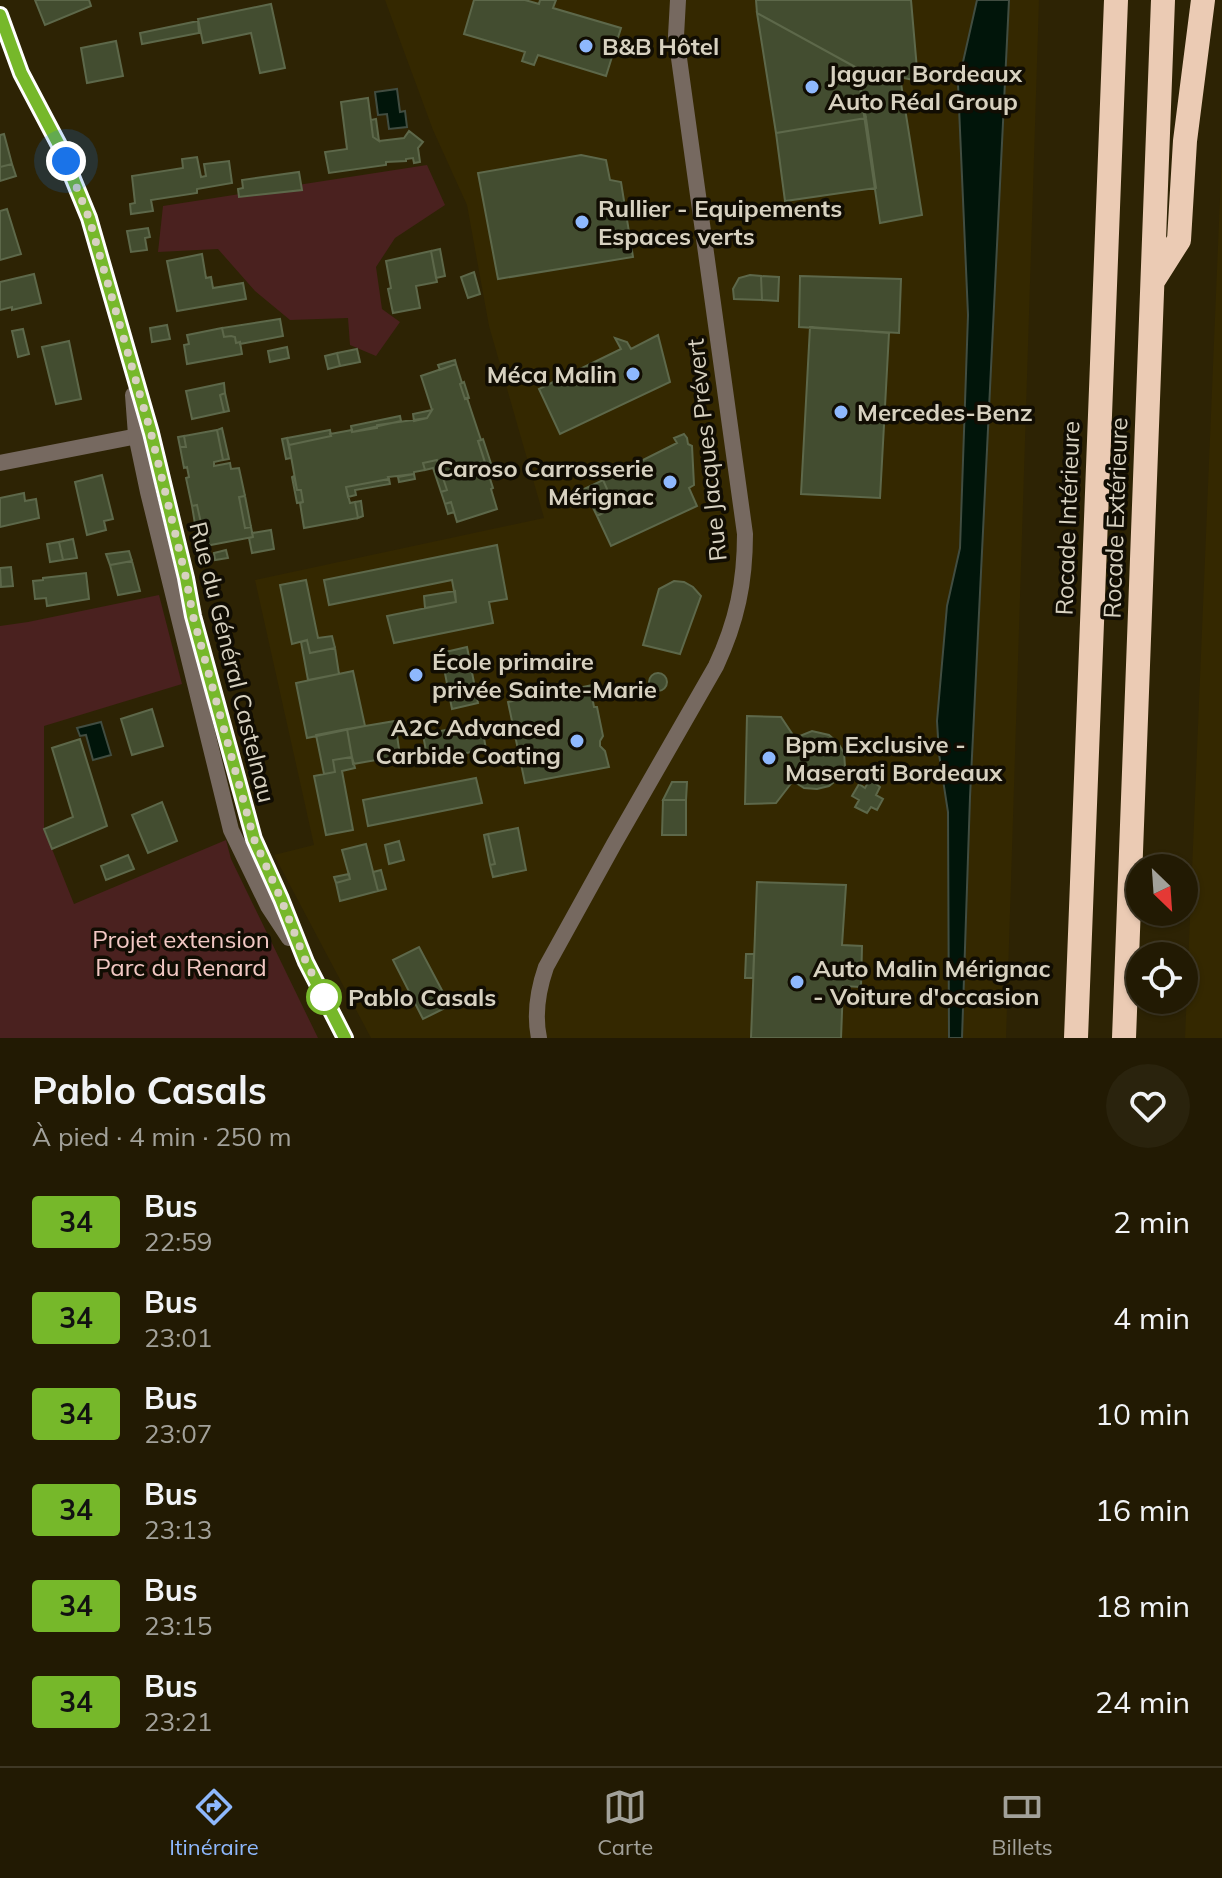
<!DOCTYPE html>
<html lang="fr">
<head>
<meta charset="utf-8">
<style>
	body { margin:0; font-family:Mulish,sans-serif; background:#2a230d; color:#f1f3f6; height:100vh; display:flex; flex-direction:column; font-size:30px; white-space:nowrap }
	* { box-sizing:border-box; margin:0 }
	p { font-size:26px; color:#a2a19a }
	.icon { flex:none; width:44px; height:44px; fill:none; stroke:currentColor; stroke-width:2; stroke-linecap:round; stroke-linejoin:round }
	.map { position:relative; height:1038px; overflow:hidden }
	.drawer { display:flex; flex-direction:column; background:#221a03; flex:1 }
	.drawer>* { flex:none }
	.badge { padding:0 16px; border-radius:6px; font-size:28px; line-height:52px }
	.needle { width:52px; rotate:155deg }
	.buttons { position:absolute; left:1126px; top:854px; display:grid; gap:16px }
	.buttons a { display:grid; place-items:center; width:72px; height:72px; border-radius:50%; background:#221a03; box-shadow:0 2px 6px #0004,0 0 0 2px #3f3825; font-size:40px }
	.you { position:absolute; width:40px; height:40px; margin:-20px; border:6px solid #fff; border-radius:50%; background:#1a73e8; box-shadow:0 0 0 12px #1a73e833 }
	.map>.badge { position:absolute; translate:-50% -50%; box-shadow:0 0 0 4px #fff }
	.round { display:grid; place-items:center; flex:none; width:84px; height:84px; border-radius:42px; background:#2a230d }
	.overview { display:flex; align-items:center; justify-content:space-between; height:136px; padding:0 32px }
	h1 { font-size:38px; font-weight:700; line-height:60px }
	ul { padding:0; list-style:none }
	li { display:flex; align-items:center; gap:24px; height:96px; padding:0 32px }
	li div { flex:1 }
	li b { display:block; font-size:30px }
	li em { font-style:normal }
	li .badge { min-width:88px; font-weight:700; text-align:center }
	.tab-bar { display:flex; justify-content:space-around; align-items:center; height:112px; border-top:2px solid #3f3825; background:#221a03; font-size:22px; color:#a2a19a }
	.tab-bar a { display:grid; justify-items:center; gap:4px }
	.tab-bar .selected { color:#8eb8fd }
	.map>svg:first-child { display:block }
	.built { fill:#342800 }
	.green { fill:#4a211f }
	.water { fill:#01150a; stroke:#414d41; stroke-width:2 }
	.building { fill:#434d30; stroke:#5d684a; stroke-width:2 }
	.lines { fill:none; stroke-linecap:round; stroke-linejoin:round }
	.minor { stroke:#766960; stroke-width:16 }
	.tertiary { stroke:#766960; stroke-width:16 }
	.motorway { stroke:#ebcbb4; stroke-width:24 }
	.line-casing { stroke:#fff; stroke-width:18 }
	.line { stroke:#76b82a; stroke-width:12 }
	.walk { stroke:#d7d1c0; stroke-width:8; stroke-dasharray:0 14.4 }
	.poi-dot { fill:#8eb8fd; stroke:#110d03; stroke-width:3 }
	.stop-dot { fill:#fff; stroke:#76b82a; stroke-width:4 }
	.labels { text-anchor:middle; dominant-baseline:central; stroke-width:7; stroke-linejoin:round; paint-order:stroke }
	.poi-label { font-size:24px; font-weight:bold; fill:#d7d1c0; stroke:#110d03; text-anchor:start }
	.street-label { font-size:24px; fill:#d7d1c0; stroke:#110d03 }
	.park-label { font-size:24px; fill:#f2c8c4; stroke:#110d03 }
	.stop-label { font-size:24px; font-weight:bold; fill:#d7d1c0; stroke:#110d03; text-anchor:start }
</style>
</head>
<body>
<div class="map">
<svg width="1222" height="1038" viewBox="0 0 1222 1038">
	<rect width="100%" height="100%" fill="#2d2304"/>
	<path class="built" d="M385,0H1039L1006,1038H371L274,855L314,845L255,580L544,518L489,326L467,205L433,130Z
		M1222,150V1038H1185Z"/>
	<path class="green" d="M427,165L445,205L395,238L376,267L382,309L400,322L376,356L350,345L348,318L290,320L255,291L218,249L158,252L163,206Z
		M159,595L182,684L44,726V829L74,904L226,840L231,859L318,1038H0V626L28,622Z"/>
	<path class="water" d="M977,0H1009L970,797L962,1038H949L948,812L939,754L937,721L947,606L960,548L968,315L958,84Z
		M397,89L400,112L405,111L407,127L389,129L387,114L378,115L375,92Z
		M101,722L111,755L93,760L86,735L80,736L77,728Z"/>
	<path class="building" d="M35,0H89L91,6L45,25Z
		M474,0H525L539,4L540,0H556L553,8L621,28L606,76L538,55L534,65L522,61L525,52L464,34Z
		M756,0H911L918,81L857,68L757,13Z
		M271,4L285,68L260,73L251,33L203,43L198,19Z
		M757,13L857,68L866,118L776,133Z
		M198,21L199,33L142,44L140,33Z
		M116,41L123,76L87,83L81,48Z
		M857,68L900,77L922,215L880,223Z
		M368,98L373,137L379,141L404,138L409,131L423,142L418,148L420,162L414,163L413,158L406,159V161L386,162V165L329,173L325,152L347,149L341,102Z
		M866,118L876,188L785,201L776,133Z
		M376,119L379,141L373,137L371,120Z
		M4,134L12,164L0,167V135Z
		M581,155L606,160L610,180L621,182L633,257L498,279L478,173Z
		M197,157L201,177L206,176L204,164L229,161L232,183L197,189V193L151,200L153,211L131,214L130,204L135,203L132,176L183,168L182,159Z
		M12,164L16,176L0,181V167Z
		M299,172L302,190L239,197L238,189L243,188L242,180Z
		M7,209L21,254L0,260V211Z
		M148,228L150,237L145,238L147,250L131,252L127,231Z
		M440,249L445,276L436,278L431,251Z
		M431,251L437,282L416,286L420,308L393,313L388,289L391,288L386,261Z
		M202,254L206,278L211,277L213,288L243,283L246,299L177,311L167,261Z
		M474,272L480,294L468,298L461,277Z
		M34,274L41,303L12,310V307L0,310V282Z
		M750,275L761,276L762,300L734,299L733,289L739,278Z
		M761,276L779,277L778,301L762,300Z
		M800,276L901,279L899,333L799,327Z
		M280,319L283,336L240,344V342L236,343L235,337L231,336L224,337L222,328Z
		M167,325L170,339L152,342L150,328Z
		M810,327L889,333L880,498L801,494Z
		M222,328L224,337L231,336L235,337L236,343L240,342L242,354L187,364L184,345L189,344L187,335Z
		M23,329L29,354L18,357L12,331Z
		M658,335L670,382L560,434L539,389L621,349L615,338L627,342L631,349Z
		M69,341L81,399L56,404L42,347Z
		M287,347L289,358L270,362L268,351Z
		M357,349L360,362L340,366L337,353Z
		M337,353L340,366L328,369L325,356Z
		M455,360L456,364L440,370L438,365Z
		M456,364L462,383L460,384L465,399L467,398L481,440L478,441L493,488L491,489L497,509L457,522L451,502L445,504L441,492L447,490L437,460L423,463L425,470L414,472V474L388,477L389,479L346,487L350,503L355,502L358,518L304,528L300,503L303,502L301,490H297L289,445L331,436L330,434L352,430V432L377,428V425L427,418L432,410L421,376Z
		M464,382L469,398L465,399L460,384Z
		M224,383L225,393L220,395L224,412L192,419L186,391Z
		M225,393L229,411L224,412L220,395Z
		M432,410L427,418L414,421L413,414Z
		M400,416L401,421L352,432L351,426Z
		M222,428L229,459L223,460L217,430Z
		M217,430L223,460L214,462V466L230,463L231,469L239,468L245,496L239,497L245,528L251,527L253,537L200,547L195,524L201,523L197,505L192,506L186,478L189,477L187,467L184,468L180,447H186L184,436Z
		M330,430L331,436L289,445L287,438Z
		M684,434L687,438L688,444L692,446L694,485L689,488L697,506L611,546L597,516L609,510L612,500L603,480L677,443L674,438Z
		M184,436L186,447H180L178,437Z
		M287,438L291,458L286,459L282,439Z
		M483,439L495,476L490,477L478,441Z
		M437,460L447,490L441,492L433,468L425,470L423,463Z
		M414,474L415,479L399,482L398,477Z
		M102,475L113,519L104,521L106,530L87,535L75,482Z
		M294,476L297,490H301L303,502L297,503L292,477Z
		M389,479L390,484L355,490L356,495L348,497L346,487Z
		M603,480L612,500L609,510L597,516L584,489Z
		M24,493L25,501L36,499L39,518L0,527V498Z
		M245,496L251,527L245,528L239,497Z
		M361,501L363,516L358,518L355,502Z
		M451,502L454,512L448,514L445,504Z
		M197,505L201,523L195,524L192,506Z
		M271,530L274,549L252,553L249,538L253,537L252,533Z
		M73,539L77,558L63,560L59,542Z
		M59,542L63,560L50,562L47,544Z
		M497,545L507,599L489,602L493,623L394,643L387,616L456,602L452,580L329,605L324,580Z
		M226,550L228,558L215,560L214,553Z
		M129,551L132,561L110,565L106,554Z
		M132,561L140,591L118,595L110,565Z
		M11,567L13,586L1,587L0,568Z
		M86,573L89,599L47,606L46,598L35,599L33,581L43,580V578Z
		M306,580L318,638L332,636L335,648L310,653L307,640L292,644L280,585Z
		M674,581L684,582L693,587L701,596L680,654L643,645L659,589Z
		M455,591L456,602L425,608L424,596Z
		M307,640L310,653L335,648L339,674L308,680L301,642Z
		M467,647L478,703L452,709L441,653Z
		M353,671L365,726L307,738L296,683Z
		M649 682a9 9 0 1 1 18 0a9 9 0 1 1-18 0Z
		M593,685L594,691H591L594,707H597L603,736L600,741V746L605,751L609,767L525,783L508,702Z
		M152,709L163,746L132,755L121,719Z
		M747,716L781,717L795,738L812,731L829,735L838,743L844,753L845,766L839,778L829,786L817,789L804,788L793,781L776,803L745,804Z
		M395,721L400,756L353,764L347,729Z
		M481,722L486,749L428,761L423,735Z
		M347,729L352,757L333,760L335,772L324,774L316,735Z
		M80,739L107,826L52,849L44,829L73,817L52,748Z
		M352,757L355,768L342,771L353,830L326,835L314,776L335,772L333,760Z
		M476,778L482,803L368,826L363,800Z
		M870,779L880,787L876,795L883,799L877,810L871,807L867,813L855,807L859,800L852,796L859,784L865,788Z
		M672,782H687L686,800H663Z
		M663,800H686V835H662Z
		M162,802L177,841L148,853L132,815Z
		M518,828L526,870L493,877L490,865L495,864L488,834Z
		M488,834L495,864L490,865L484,835Z
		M399,841L404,860L389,864L385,845Z
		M366,844L378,891L340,901L336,883L350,879L342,850Z
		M128,855L134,869L106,880L101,866Z
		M381,870L386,889L378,891L373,872Z
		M349,874L350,879L336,883L334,877Z
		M757,882L846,885L842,945L862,946L861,987L843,986L841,1038H751Z
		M419,947L444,994L437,997L443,1009L423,1019L393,960Z
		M746,954H754L753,978H745Z"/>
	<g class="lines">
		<path class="minor" d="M0,463L148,434
			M539,1038C534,1014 538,990 546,967L614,844L716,666C737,621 745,582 745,534L678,51L676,36L678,0"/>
		<path class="tertiary" d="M0,15L21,73L59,145L89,218L151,433L186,578L193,616L254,839L281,899L306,962L345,1038
			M133,395L136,435L148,492L231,830L268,906L289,938"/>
		<path class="motorway" d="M1153,281L1179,240L1185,141L1203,0
			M1076,1038L1116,0
			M1124,1038L1163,0"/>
	</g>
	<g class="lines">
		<g class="line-casing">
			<path id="line" d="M0,15L21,73L59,145L89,218L151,433L186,578L193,616L254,839L281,899L306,962L345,1038"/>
		</g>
		<use href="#line" class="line"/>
		<path class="walk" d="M66,161L89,218L151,433L186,578L193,616L254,839L281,899L306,962L324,997"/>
	</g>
	<g class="poi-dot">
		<circle cx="586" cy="46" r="8"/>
		<circle cx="812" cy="87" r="8"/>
		<circle cx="582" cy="222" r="8"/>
		<circle cx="633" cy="374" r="8"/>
		<circle cx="841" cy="412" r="8"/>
		<circle cx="670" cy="482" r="8"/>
		<circle cx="416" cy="675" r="8"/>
		<circle cx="577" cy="741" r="8"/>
		<circle cx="769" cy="758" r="8"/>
		<circle cx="797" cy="982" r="8"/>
	</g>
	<circle class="stop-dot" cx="324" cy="997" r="16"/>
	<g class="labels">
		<g class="poi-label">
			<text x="602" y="46">B&amp;B Hôtel</text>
			<text x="828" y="73">Jaguar Bordeaux<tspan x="828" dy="28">Auto Réal Group</tspan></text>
			<text x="598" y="208">Rullier - Equipements<tspan x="598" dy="28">Espaces verts</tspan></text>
			<text x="617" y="374" text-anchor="end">Méca Malin</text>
			<text x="857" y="412">Mercedes-Benz</text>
			<text x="654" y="468" text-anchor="end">Caroso Carrosserie<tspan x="654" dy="28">Mérignac</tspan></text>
			<text x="432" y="661">École primaire<tspan x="432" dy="28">privée Sainte-Marie</tspan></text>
			<text x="561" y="727" text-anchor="end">A2C Advanced<tspan x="561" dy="28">Carbide Coating</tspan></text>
			<text x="785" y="744">Bpm Exclusive -<tspan x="785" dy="28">Maserati Bordeaux</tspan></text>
			<text x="813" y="968">Auto Malin Mérignac<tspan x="813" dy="28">- Voiture d'occasion</tspan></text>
		</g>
		<g class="street-label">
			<text transform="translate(706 450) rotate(-96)">Rue Jacques Prévert</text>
			<text transform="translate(1067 518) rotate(-88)">Rocade Intérieure</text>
			<text transform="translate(1115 518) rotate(-88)">Rocade Extérieure</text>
			<text transform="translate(233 662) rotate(76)">Rue du Général Castelnau</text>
		</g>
		<g class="park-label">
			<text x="181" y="939">Projet extension<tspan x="181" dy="28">Parc du Renard</tspan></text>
		</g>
		<g class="stop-label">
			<text x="348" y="997">Pablo Casals</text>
		</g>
	</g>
</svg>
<div class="buttons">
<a><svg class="needle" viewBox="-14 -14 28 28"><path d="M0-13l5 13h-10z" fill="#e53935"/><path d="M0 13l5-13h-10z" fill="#a2a19a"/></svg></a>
<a><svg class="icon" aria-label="locate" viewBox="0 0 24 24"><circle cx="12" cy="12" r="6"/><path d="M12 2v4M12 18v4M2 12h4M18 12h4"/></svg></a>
</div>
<div class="you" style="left:66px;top:161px"></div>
</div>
<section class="drawer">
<div class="overview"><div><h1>Pablo Casals</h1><p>À pied · 4 min · 250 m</p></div><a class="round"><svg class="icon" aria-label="heart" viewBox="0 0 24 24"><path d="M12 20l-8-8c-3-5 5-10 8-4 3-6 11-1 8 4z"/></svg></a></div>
<ul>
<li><span class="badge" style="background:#76b82a;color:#111">34</span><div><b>Bus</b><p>22:59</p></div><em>2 min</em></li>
<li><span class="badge" style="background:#76b82a;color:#111">34</span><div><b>Bus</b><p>23:01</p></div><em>4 min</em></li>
<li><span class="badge" style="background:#76b82a;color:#111">34</span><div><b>Bus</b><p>23:07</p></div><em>10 min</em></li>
<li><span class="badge" style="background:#76b82a;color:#111">34</span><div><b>Bus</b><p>23:13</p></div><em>16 min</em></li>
<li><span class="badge" style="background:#76b82a;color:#111">34</span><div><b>Bus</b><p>23:15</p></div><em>18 min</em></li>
<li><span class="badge" style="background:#76b82a;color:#111">34</span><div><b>Bus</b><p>23:21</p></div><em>24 min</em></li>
</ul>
</section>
<nav class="tab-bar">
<a class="selected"><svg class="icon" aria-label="directions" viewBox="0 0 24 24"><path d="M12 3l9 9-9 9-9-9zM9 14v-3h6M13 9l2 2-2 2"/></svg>Itinéraire</a>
<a><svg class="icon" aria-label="map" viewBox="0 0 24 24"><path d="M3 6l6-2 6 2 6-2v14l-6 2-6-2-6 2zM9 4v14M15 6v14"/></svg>Carte</a>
<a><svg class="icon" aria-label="tickets" viewBox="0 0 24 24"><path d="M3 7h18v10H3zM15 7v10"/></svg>Billets</a>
</nav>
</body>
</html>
